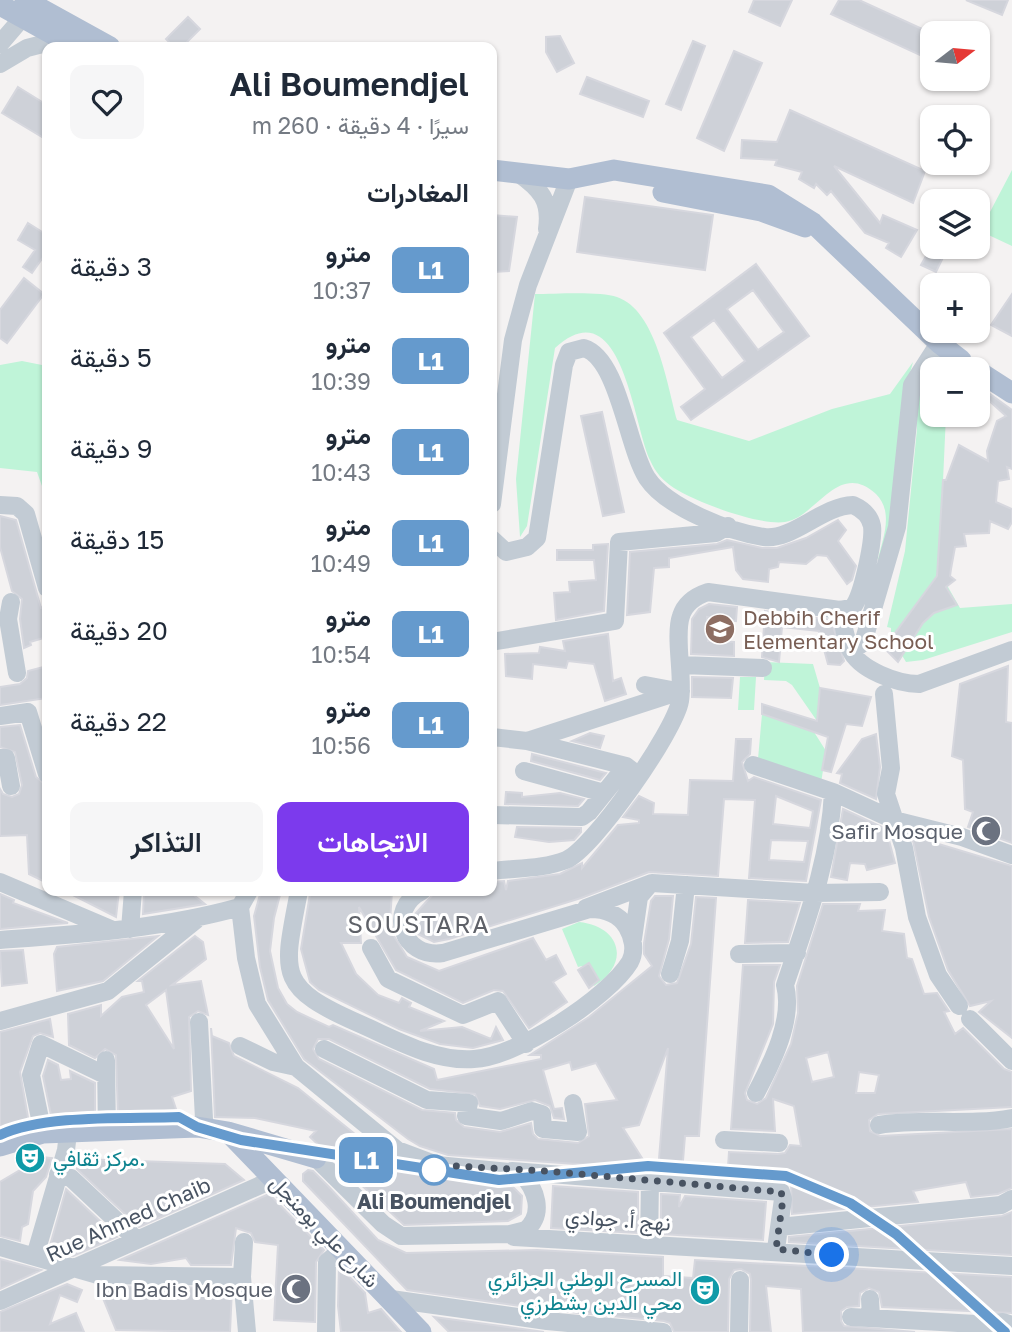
<!DOCTYPE html>
<html lang="ar">
<head>
<meta charset="utf-8">
<style>
	body { margin:0; font-family:"Golos Text",Vazirmatn,sans-serif; background:#f6f6f7; color:#1f2937; direction:rtl; height:100vh; display:flex; flex-direction:column; font-size:26px; white-space:nowrap }
	* { box-sizing:border-box; margin:0 }
	p { font-size:23px; color:#747a83 }
	.icon { flex:none; width:38px; height:38px; fill:none; stroke:currentColor; stroke-width:2; stroke-linecap:round; stroke-linejoin:round }
	.map { position:relative; flex:1; overflow:hidden; direction:ltr }
	.panel { position:absolute; left:42px; top:42px; width:455px; height:854px; display:flex; flex-direction:column; background:#fff; border-radius:14px; box-shadow:0 2px 5px #0004; direction:rtl }
	.panel>* { flex:none }
	.badge { padding:0 14px; border-radius:10px; font-size:24px; line-height:46px }
	.needle { width:46px; rotate:74deg }
	.controls { position:absolute; left:920px; top:21px; display:grid; gap:14px }
	.controls a { display:grid; place-items:center; width:70px; height:70px; border-radius:14px; background:#fff; box-shadow:0 2px 5px #0004; font-size:35px }
	.you { position:absolute; width:35px; height:35px; margin:-18px; border:5px solid #fff; border-radius:50%; background:#1a73e8; box-shadow:0 0 0 10px #1a73e833 }
	.map>.badge { position:absolute; translate:-50% -50%; box-shadow:0 0 0 4px #fff }
	h2 { padding:0 28px; font-size:26px; line-height:63px }
	.round { display:grid; place-items:center; flex:none; width:74px; height:74px; border-radius:14px; background:#f6f6f7 }
	.head { display:flex; align-items:center; justify-content:space-between; height:119px; padding:0 28px }
	h1 { font-size:33px; font-weight:600; line-height:52px }
	.button { display:flex; gap:14px; margin-top:auto; padding:14px 28px }
	.button a { flex:1; height:80px; border-radius:14px; background:#7c3aed; color:#fff; font-size:28px; font-weight:600; line-height:80px; text-align:center }
	.button a+a { background:#f6f6f7; color:#1f2937 }
	ul { padding:0; list-style:none }
	li { display:flex; align-items:center; gap:21px; height:91px; padding:0 28px }
	li div { flex:1 }
	li b { display:block; font-size:26px }
	li em { font-style:normal }
	li .badge { min-width:77px; font-weight:700; text-align:center }
	.map>svg:first-child { display:block }
	.green { fill:#bff4d8 }
	.building { fill:#ced1d8; stroke:#d6d7de; stroke-width:2; fill-rule:evenodd }
	.lines { fill:none; stroke-linecap:round; stroke-linejoin:round }
	.minor { stroke:#c2cbd4; stroke-width:18 }
	.major { stroke:#b0bed2; stroke-width:21 }
	.line-casing { stroke:#fff; stroke-width:16 }
	.line { stroke:#659acd; stroke-width:10 }
	.walk { stroke:#485362; stroke-width:7; stroke-dasharray:0 12.6 }
	.stop-dot { fill:#fff; stroke:#659acd; stroke-width:3.5 }
	.labels { text-anchor:middle; dominant-baseline:central; stroke-width:6; stroke-linejoin:round; paint-order:stroke }
	.education-label { font-size:21px; fill:#785e54; stroke:#fff; text-anchor:start }
	.worship-label { font-size:21px; fill:#5b616d; stroke:#fff; text-anchor:end }
	.culture-label { font-size:21px; fill:#0d838f; stroke:#fff; text-anchor:start }
	.stop-label { font-size:21px; font-weight:bold; fill:#485362; stroke:#fff }
	.street-label { font-size:21px; fill:#485362; stroke:#fff }
	.quarter-label { font-size:24px; letter-spacing:2px; fill:#5e6168; stroke:#fff }
</style>
</head>
<body>
<div class="map">
<svg width="1012" height="1332" viewBox="0 0 1012 1332">
	<rect width="100%" height="100%" fill="#f4f2f2"/>
	<path class="green" d="M1012,170V246L980,231Z
		M535,294C555,294 601,291 617,297C656,310 667,384 677,420L749,441L832,409L890,394L913,362L905,392L897,492L882,560L878,559C883,538 894,512 876,494C838,459 816,518 785,522C759,526 696,502 674,488C663,481 655,472 650,460C633,424 622,287 555,348L527,526L520,537L516,479Z
		M938,354L957,366L955,369H933V415H946L940,547L944,580L960,608L1012,604V632L923,660L906,662L891,637V628L887,627L905,551L917,429L914,400Z
		M22,361L47,366V500L37,472L0,468V365Z
		M765,662L813,664L820,688L817,721L792,685L786,681L764,680Z
		M740,677H756L754,710H738Z
		M762,714L814,732L826,751L821,783L758,759Z
		M579,922C621,926 631,964 594,986L582,966L578,967L562,929Z"/>
	<path class="building" d="M754,0H792L780,26L749,12Z
		M839,0H859L933,34V61L831,14Z
		M966,0H1008L1002,15Z
		M188,17L200,29L182,47H174L166,39Z
		M560,36L574,63L557,72L546,52V37Z
		M693,41L705,46L681,110L666,104Z
		M734,51L762,63L724,151L697,138Z
		M587,77L649,101L643,117L580,94Z
		M18,87L47,105V140L2,113Z
		M790,110L925,171L913,203L834,166L880,223L883,215L917,230L901,257L886,248L889,243L865,233L831,191L827,195L816,184L814,188L799,179L802,172L775,165L777,160L741,158L742,140L777,142Z
		M585,197L713,215L705,270L577,252Z
		M492,215L517,217L509,271L494,272Z
		M28,223L47,235V258L44,256L32,273L23,267L35,250L18,240Z
		M931,247H948L936,272L921,265Z
		M756,264L809,336L691,420L681,407L705,389L664,333ZM753,290L784,332L758,350L727,309ZM714,320L745,361L722,378L691,337Z
		M24,278L44,294L7,343L0,338V310Z
		M1012,294V336L991,325Z
		M990,394L1012,410V469L1007,467L1009,479L998,481L996,502L1012,509V522L1008,529L990,521L989,533L964,534L966,546L955,547L951,569L950,576L955,580L946,587L957,605L934,613L923,623L898,662L884,648L937,576L943,480H946L959,445L988,461L987,451L997,421L1006,416L986,398Z
		M602,412L624,512L603,516L581,416Z
		M0,516L16,520L41,608L47,606V637L30,642L31,645L24,648L20,619L22,599L12,591L0,547Z
		M838,520L846,530L838,541L856,566L852,580L847,584L827,556L817,555L806,564L779,562L778,567L769,569L768,582L743,579L736,570L733,547L669,558V567L654,568L650,612L627,615L630,552L717,544L727,540L762,548H777L806,538Z
		M608,544L604,611L556,620L554,593L570,592L569,582L596,580L594,560H557V550H593V545Z
		M709,604L737,607L736,621L707,617L708,641L734,642V656L691,654L692,619L699,609Z
		M765,611L831,620L844,661L840,665L828,664L819,631L782,627L779,662L762,657Z
		M608,634L613,681L621,678L626,694L605,701L594,664L568,661L566,668L533,664L532,679L506,676L505,654L539,653L540,647L565,651L563,641Z
		M47,666V698L0,705V687L20,684L27,678L28,671Z
		M1008,666L1006,722L1012,723V843L968,827L973,812L965,809L963,760L952,756L960,684Z
		M692,677L733,678L731,698L692,697Z
		M820,688L871,697L862,726L846,724L831,772L822,770L828,737L762,714V704L817,721Z
		M20,725L36,777L47,786V883L29,874L27,835L0,836V789L3,794L12,797L19,794L22,785L15,752L0,747V727Z
		M590,733L604,736L600,748L572,741Z
		M876,734L880,767L876,799L840,783L842,774L837,773L862,739Z
		M736,739H751L750,754L742,762L748,781L754,777L821,800L806,881L749,878L755,800L724,799L718,876L649,872L581,898L449,939L434,942L418,934L415,914L436,891H492V882L504,881L506,890L508,881L560,874L582,863V868L618,825L639,823V820L623,817L639,796L654,803L653,814L688,815L690,780L733,781ZM776,796L813,811L810,828L773,824ZM771,840L808,841L804,862L769,860Z
		M532,754L606,773L600,780L531,761Z
		M506,792L522,793V797L560,793L584,799L578,806L505,804Z
		M843,809L886,829L895,863L867,870L865,864L850,863L847,880L831,877Z
		M517,827L581,828V832L574,840L549,842L515,837Z
		M912,836L1012,866V1038L979,1012L991,1001L970,1006L948,970L929,917Z
		M65,891H119L116,917Z
		M144,891L190,892L205,904L143,914Z
		M261,891H281L274,918L270,951L278,988L287,1004L297,1012L329,1027L333,1025L434,1069L437,1080L541,1059V1055H530L589,1017L652,966L644,954V943L651,901L655,896H673L669,939L659,976L666,985L677,983L691,944L696,897L716,898L699,1136H685L682,1173L658,1171L668,1048L639,1125L623,1128L649,1169L448,1155L420,1146L408,1139L304,1059L268,1000L260,967L254,916ZM318,1039H329L430,1089L475,1094L480,1106L500,1109L535,1100L550,1106L554,1118L564,1119L562,1108L554,1109L543,1070L570,1062L572,1070L596,1063L617,1100L585,1104L589,1136L578,1143L538,1139L533,1134L531,1123L500,1132L464,1127L456,1120L455,1113L422,1110L319,1059L313,1049Z
		M392,891L390,922L394,936L407,957L439,971L533,938L546,960L556,955L566,974L553,982L567,1002L529,1028L503,991L494,990L463,1003L396,970L359,907L361,943H341L356,974L378,995L399,1003L402,998L411,1003L409,1007L444,1021L420,1031L462,1027L491,1039L496,1027L503,1040L473,1048L440,1044L399,1029L319,990L310,982L301,949L310,894Z
		M0,894L14,900L13,903L68,923L0,929Z
		M748,900L800,903L788,942L745,943Z
		M823,904H860L858,911L885,910L882,931L904,934L907,958L912,959L924,994L937,993L949,1011L944,1012L955,1034L963,1028L1004,1069L1012,1072V1107L878,1114L869,1120L870,1131L880,1136L1012,1129V1188L998,1194L971,1197L966,1182L913,1191L918,1202L792,1214L791,1183L698,1174L713,1170V1167H728L729,1152L778,1154L785,1153L790,1145L801,1146L794,1106L773,1099L775,1131L731,1129L743,965H780L774,982L773,1024L745,1093L747,1100L757,1104L766,1098L791,1044L798,1013L797,986ZM828,1052L834,1077L812,1082L806,1058ZM859,1072L879,1075L875,1093H856Z
		M158,936L103,981L57,991L54,954L57,947Z
		M195,936L203,942L206,959L172,985L201,981L208,1015L198,1011L189,1017L191,1091L172,1097L178,1115L118,1117L116,1055L105,1049L95,1058L69,1045L68,1014L101,1005V1016L122,997L144,992L142,981H138ZM166,990L174,1049L146,1005Z
		M23,950L27,983L2,986L0,951Z
		M589,963L599,980L589,988L578,970Z
		M50,1019L53,1037L40,1033L33,1036L20,1072L29,1123L0,1132V1032Z
		M211,1028L212,1036L229,1043L234,1056L298,1088L392,1164L431,1177L513,1187L522,1196L521,1214L508,1221L404,1225L310,1137L316,1131L255,1118L215,1117Z
		M48,1060L58,1065L61,1080L71,1079L70,1071L95,1083V1118L52,1120L43,1076Z
		M42,1157L52,1158L46,1177L33,1191L28,1224L22,1227L20,1241L0,1236V1182Z
		M78,1159L225,1164L244,1180L139,1227L77,1169Z
		M308,1170L313,1171L329,1187L378,1240L406,1253L537,1250L663,1257V1276L693,1278L695,1260L1012,1277V1313L882,1307L879,1292L869,1288L860,1293L859,1306L847,1307L841,1311V1321L844,1326L915,1332H803L801,1289L766,1286L771,1332H750L751,1280L750,1274L741,1269L734,1270L729,1279L728,1332H674L670,1323L664,1321L548,1310L407,1290L303,1181V1174Z
		M553,1186L638,1192V1233L551,1228Z
		M66,1189L117,1237L73,1256L49,1249Z
		M269,1194L324,1250L316,1262L315,1322L274,1320L278,1245L255,1242L251,1233L236,1228L231,1265H191L186,1258L151,1264L120,1260Z
		M661,1194L680,1195L679,1207L685,1196L766,1202L763,1240L661,1234Z
		M1012,1212V1255L789,1242V1237L1002,1216Z
		M0,1259L41,1270L0,1289Z
		M339,1266L365,1293L368,1313L381,1309L401,1332H341L338,1306Z
		M67,1284L82,1290L77,1302L60,1295L50,1324L76,1313L84,1332H0V1312Z
		M98,1286L232,1288L230,1332L116,1330Z
		M434,1317L544,1332H449Z"/>
	<g class="lines">
		<path class="minor" d="M0,44L23,17
			M0,64L27,48L62,39
			M518,173C541,189 551,201 547,229
			M492,504L513,340L528,285L569,179
			M0,505L17,506L26,514L47,588
			M492,539L506,552L527,547L537,538L564,365L569,352L584,348C619,359 627,447 647,478C667,508 730,532 764,537C792,541 822,506 853,505C862,509 870,516 872,526C874,541 862,598 852,608L840,610L708,592C696,596 685,603 681,616C674,636 684,677 680,701C675,731 593,849 566,860C544,869 515,868 492,871
			M11,602L8,619L17,673
			M840,610C843,623 845,637 850,649C859,670 898,684 919,684L1012,650
			M497,641L615,621L619,542L716,533L728,526
			M851,651L863,643L897,527L912,385L939,343
			M681,665L763,668
			M645,685L677,691
			M884,694L891,768L886,794L904,848L917,917L938,975L959,1006
			M0,716L28,712L47,774
			M492,737L527,741L626,766L634,772
			M527,741L681,691
			M0,758H6L11,786
			M753,765L833,792L894,820L962,837L1012,855
			M524,771L604,793
			M492,815L582,817L589,812L626,766
			M0,882L113,930
			M249,891L240,907L246,958L257,1004L296,1067L397,1150L437,1165L521,1173C536,1189 545,1213 526,1230L510,1234L401,1236L383,1224L316,1158
			M299,891C283,974 276,987 358,1023C395,1039 433,1062 474,1059C517,1057 608,998 630,962C636,951 633,937 627,927C619,914 604,909 590,909L443,953C402,959 386,909 422,891
			M586,908L652,883L815,893L880,892
			M130,929L133,891
			M633,939L639,897L650,884
			M0,940C81,934 161,929 240,907
			M371,948L388,979L463,1015L498,1001L526,1044
			M739,954L797,953
			M670,974L680,941L686,885
			M970,1019L1012,1061
			M0,1021L108,991L196,920
			M199,1022L204,1119
			M240,1046L273,1062L296,1067
			M324,1049L427,1100L469,1103L466,1116L501,1121L532,1111L542,1114L543,1129L578,1132L573,1103
			M106,1060L107,1132
			M756,1093C772,1063 794,1019 785,985C806,922 830,860 833,792
			M879,1125C923,1118 968,1126 1012,1118
			M43,1133L31,1075L41,1044L105,1075
			M724,1140L779,1143
			M512,1171L781,1192L783,1199L776,1249L781,1251
			M58,1175L71,1178L137,1240
			M779,1227L1001,1205L1012,1199
			M514,1237L1012,1266
			M244,1242L242,1277L247,1332
			M649,1245L650,1180
			M0,1247L98,1275L242,1277
			M35,1256L66,1150L68,1133
			M391,1299L547,1321L663,1332
			M870,1299L871,1317
			M0,1301L274,1179
			M851,1317L976,1324L1003,1322L1012,1325
			M326,1332L327,1262L342,1249
			M739,1332L740,1280"/>
		<path class="major" d="M25,0L110,47
			M0,5L76,47
			M492,170L569,179L614,170L768,195L813,223L939,343L961,360
			M663,192L761,211L805,227
			M978,371L1012,393
			M231,1135L421,1332
			M0,1146L43,1133L197,1127L228,1132L316,1158"/>
	</g>
	<g class="lines">
		<g class="line-casing">
			<path id="line" d="M0,1135C45,1114 128,1119 179,1117L197,1127L241,1140L499,1180L648,1166L786,1176L850,1203L896,1234L1005,1332"/>
		</g>
		<use href="#line" class="line"/>
		<path class="walk" d="M434,1170L437,1165L545,1171L781,1192L783,1199L776,1249L832,1255"/>
	</g>
	<defs>
		<g id="school-disc" transform="scale(1.575)"><circle r="9.5" fill="#8d6e63" stroke="#fff"/><path d="M0-5L7-2L0 1L-7-2ZM-4 1L0 2.5L4 1V4Q0 6-4 4Z" fill="#fff"/></g>
		<g id="mosque-disc" transform="scale(1.575)"><circle r="9.5" fill="#6b7280" stroke="#fff"/><path d="M3.5-4.9A6 6 0 1 0 3.5 4.9A5 5 0 1 1 3.5-4.9Z" fill="#fff"/></g>
		<g id="theatre-disc" transform="scale(1.575)"><circle r="9.5" fill="#0f9aa8" stroke="#fff"/><path d="M-5-5.5Q0-4 5-5.5V0Q5 5 0 6Q-5 5-5 0ZM-3.3-2.5H-1v1.5H-3.3ZM1-2.5H3.3v1.5H1ZM-2.8 1Q0 5.5 2.8 1Z" fill="#fff"/></g>
	</defs>
	<g fill-rule="evenodd">
		<use href="#school-disc" x="720" y="629"/>
		<use href="#mosque-disc" x="986" y="831"/>
		<use href="#theatre-disc" x="30" y="1158"/>
		<use href="#mosque-disc" x="296" y="1289"/>
		<use href="#theatre-disc" x="705" y="1290"/>
	</g>
	<circle class="stop-dot" cx="434" cy="1170" r="14"/>
	<g class="labels">
		<g class="education-label">
			<text x="743" y="617">Debbih Cherif<tspan x="743" dy="24">Elementary School</tspan></text>
		</g>
		<g class="worship-label">
			<text x="963" y="831">Safir Mosque</text>
			<text x="273" y="1289">Ibn Badis Mosque</text>
		</g>
		<g class="culture-label">
			<text x="53" y="1158">مركز ثقافي.</text>
			<text x="682" y="1278" text-anchor="end">المسرح الوطني الجزائري<tspan x="682" dy="24">محي الدين بشطرزي</tspan></text>
		</g>
		<g class="stop-label">
			<text x="434" y="1201">Ali Boumendjel</text>
		</g>
		<g class="street-label">
			<text transform="translate(128 1219) rotate(-24)">Rue Ahmed Chaib</text>
			<text transform="translate(618 1219) rotate(4)">نهج أ. جوادي</text>
			<text transform="translate(325 1231) rotate(46)">شارع علي بومنجل</text>
		</g>
		<g class="quarter-label">
			<text x="419" y="923">SOUSTARA</text>
		</g>
	</g>
</svg>
<div class="controls">
<a><svg class="needle" viewBox="-14 -14 28 28"><path d="M0-13l5 13h-10z" fill="#e53935"/><path d="M0 13l5-13h-10z" fill="#747a83"/></svg></a>
<a><svg class="icon" aria-label="locate" viewBox="0 0 24 24"><circle cx="12" cy="12" r="6"/><path d="M12 2v4M12 18v4M2 12h4M18 12h4"/></svg></a>
<a><svg class="icon" aria-label="layers" viewBox="0 0 24 24"><path d="M12 4l9 5-9 5-9-5zM3 14l9 5 9-5"/></svg></a>
<a>+</a>
<a>−</a>
</div>
<div class="you" style="left:832px;top:1255px"></div>
<b class="badge" style="left:366px;top:1160px;background:#659acd;color:#fff">L1</b>
<section class="panel">
<div class="head"><div><h1>Ali Boumendjel</h1><p>سيرًا · 4 دقيقة · 260 m</p></div><a class="round"><svg class="icon" aria-label="heart" viewBox="0 0 24 24"><path d="M12 20l-8-8c-3-5 5-10 8-4 3-6 11-1 8 4z"/></svg></a></div>
<h2>المغادرات</h2>
<ul>
<li><span class="badge" style="background:#659acd;color:#fff">L1</span><div><b>مترو</b><p>10:37</p></div><em>3 دقيقة</em></li>
<li><span class="badge" style="background:#659acd;color:#fff">L1</span><div><b>مترو</b><p>10:39</p></div><em>5 دقيقة</em></li>
<li><span class="badge" style="background:#659acd;color:#fff">L1</span><div><b>مترو</b><p>10:43</p></div><em>9 دقيقة</em></li>
<li><span class="badge" style="background:#659acd;color:#fff">L1</span><div><b>مترو</b><p>10:49</p></div><em>15 دقيقة</em></li>
<li><span class="badge" style="background:#659acd;color:#fff">L1</span><div><b>مترو</b><p>10:54</p></div><em>20 دقيقة</em></li>
<li><span class="badge" style="background:#659acd;color:#fff">L1</span><div><b>مترو</b><p>10:56</p></div><em>22 دقيقة</em></li>
</ul>
<div class="button"><a>الاتجاهات</a><a>التذاكر</a></div>
</section>
</div>
</body>
</html>
